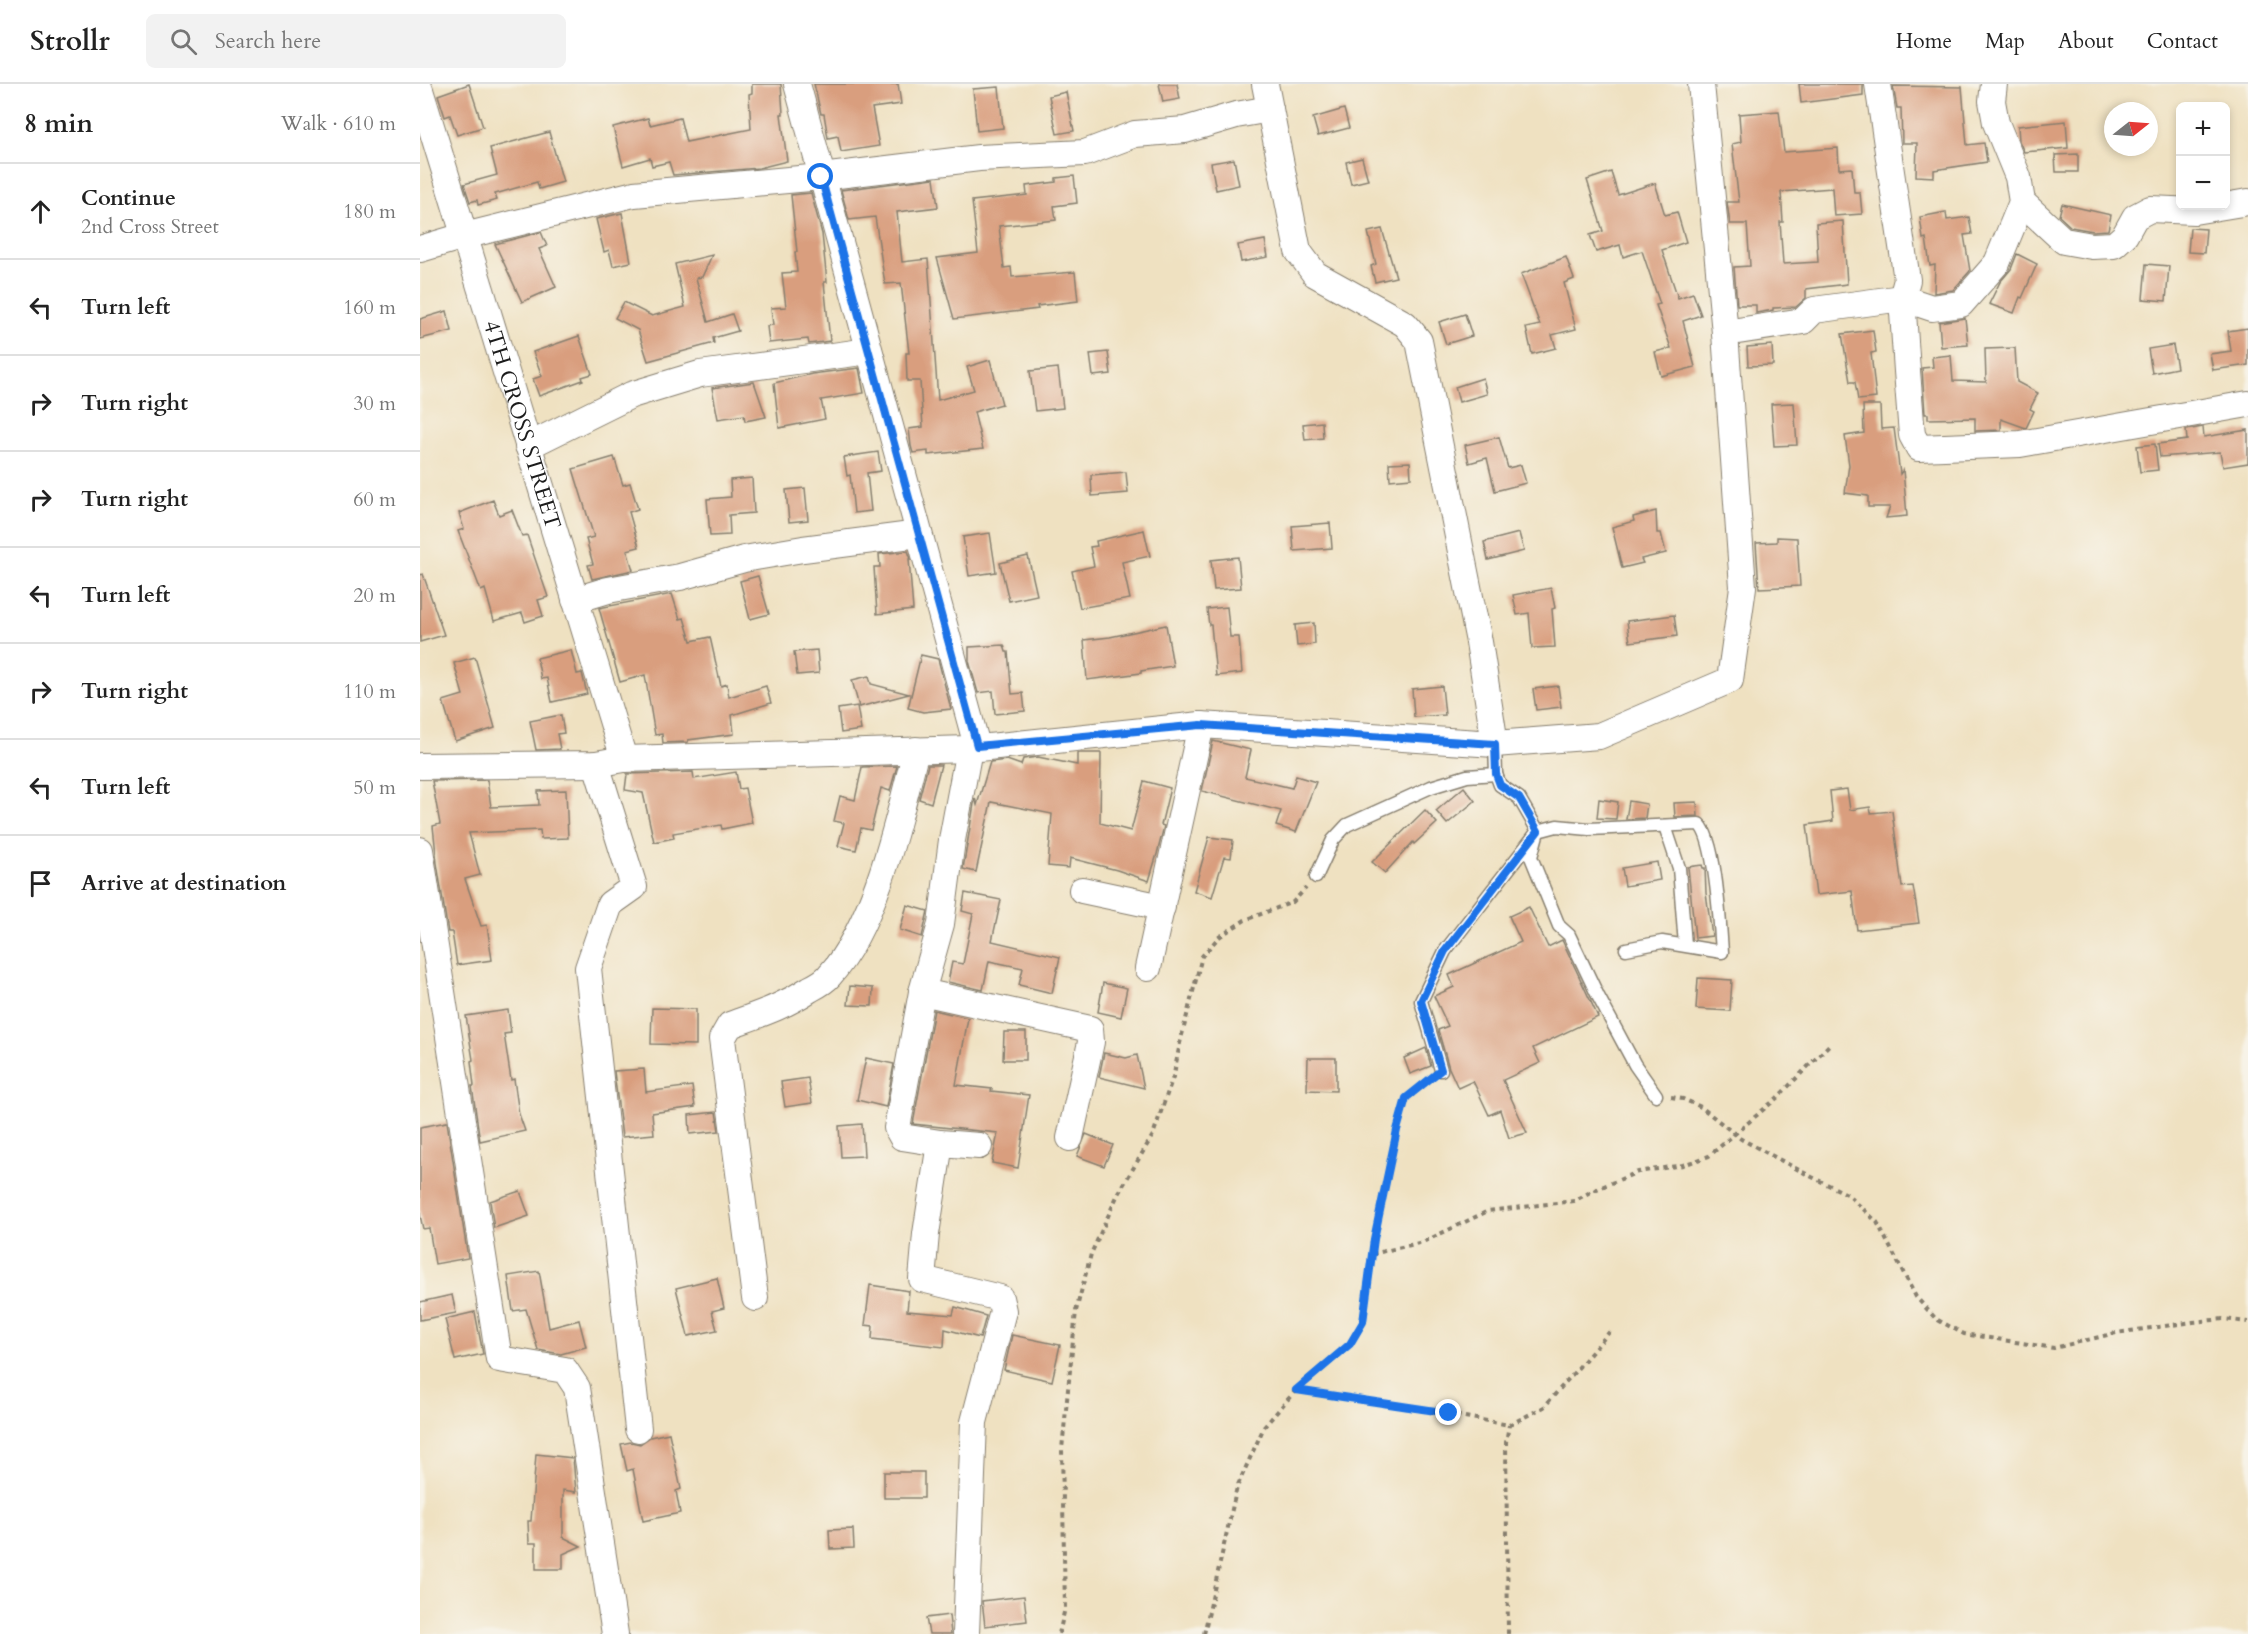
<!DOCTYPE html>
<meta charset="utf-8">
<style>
body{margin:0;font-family:Cardo,serif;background:#f2f2f2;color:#222}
.controls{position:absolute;right:18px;top:18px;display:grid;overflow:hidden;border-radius:9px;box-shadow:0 3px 9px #0003}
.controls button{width:54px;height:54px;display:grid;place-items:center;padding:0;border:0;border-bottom:2px solid #e0e0e0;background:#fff;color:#222;font:30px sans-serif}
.compass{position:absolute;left:1684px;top:18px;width:54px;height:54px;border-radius:50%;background:#fff;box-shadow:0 3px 9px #0003;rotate:73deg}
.stop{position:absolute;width:18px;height:18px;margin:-14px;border:4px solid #1a73e8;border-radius:50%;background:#fff}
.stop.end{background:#1a73e8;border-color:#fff;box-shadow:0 2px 6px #0008}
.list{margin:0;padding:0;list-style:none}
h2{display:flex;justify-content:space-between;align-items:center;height:78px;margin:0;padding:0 24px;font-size:26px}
h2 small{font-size:20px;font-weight:400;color:#767676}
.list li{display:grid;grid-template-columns:39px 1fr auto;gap:18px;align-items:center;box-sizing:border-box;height:96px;padding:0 24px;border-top:2px solid #e0e0e0}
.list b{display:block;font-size:22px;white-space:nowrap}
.list p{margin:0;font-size:20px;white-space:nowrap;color:#767676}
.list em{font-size:20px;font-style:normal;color:#767676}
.icon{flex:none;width:33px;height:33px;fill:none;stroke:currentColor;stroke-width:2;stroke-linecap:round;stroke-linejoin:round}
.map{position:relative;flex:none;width:1828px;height:1550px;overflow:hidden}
header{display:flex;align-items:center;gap:36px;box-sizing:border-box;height:84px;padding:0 30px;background:#fff;border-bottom:2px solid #e0e0e0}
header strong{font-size:28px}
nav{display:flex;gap:33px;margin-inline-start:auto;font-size:21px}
.search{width:420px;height:54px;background:#f2f2f2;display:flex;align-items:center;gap:15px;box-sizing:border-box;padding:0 21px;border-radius:9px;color:#767676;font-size:22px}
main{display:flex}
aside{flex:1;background:#fff}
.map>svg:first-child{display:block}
.building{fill:#d99e7e}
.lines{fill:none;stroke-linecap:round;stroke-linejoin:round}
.service-casing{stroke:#867e6e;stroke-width:15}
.minor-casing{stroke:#867e6e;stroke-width:28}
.path{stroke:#867e6e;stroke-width:4;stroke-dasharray:4.5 4.5;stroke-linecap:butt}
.service{stroke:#fff;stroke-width:12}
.minor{stroke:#fff;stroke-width:26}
.route{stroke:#1a73e8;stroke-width:8}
.labels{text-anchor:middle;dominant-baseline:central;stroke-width:6;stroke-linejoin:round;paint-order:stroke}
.street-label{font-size:22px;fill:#1c1c1c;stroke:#f7f3e8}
</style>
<header>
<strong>Strollr</strong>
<div class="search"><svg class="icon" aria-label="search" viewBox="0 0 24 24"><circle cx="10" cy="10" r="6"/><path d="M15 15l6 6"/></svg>Search here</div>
<nav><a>Home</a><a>Map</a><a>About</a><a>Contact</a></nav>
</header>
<main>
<aside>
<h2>8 min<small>Walk · 610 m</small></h2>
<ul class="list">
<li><svg class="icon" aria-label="ahead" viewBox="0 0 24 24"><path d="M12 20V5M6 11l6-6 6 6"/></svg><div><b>Continue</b><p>2nd Cross Street</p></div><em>180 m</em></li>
<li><svg class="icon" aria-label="left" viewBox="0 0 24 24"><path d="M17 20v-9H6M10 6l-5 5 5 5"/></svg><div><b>Turn left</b></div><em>160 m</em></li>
<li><svg class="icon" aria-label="right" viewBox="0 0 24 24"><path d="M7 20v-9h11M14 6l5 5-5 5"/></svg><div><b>Turn right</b></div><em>30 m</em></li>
<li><svg class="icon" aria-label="right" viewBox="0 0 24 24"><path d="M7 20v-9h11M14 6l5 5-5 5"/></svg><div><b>Turn right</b></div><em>60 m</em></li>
<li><svg class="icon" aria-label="left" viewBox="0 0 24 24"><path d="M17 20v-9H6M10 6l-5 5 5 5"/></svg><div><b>Turn left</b></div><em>20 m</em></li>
<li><svg class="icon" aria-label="right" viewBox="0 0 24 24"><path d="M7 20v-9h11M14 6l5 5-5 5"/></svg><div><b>Turn right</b></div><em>110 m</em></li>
<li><svg class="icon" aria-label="left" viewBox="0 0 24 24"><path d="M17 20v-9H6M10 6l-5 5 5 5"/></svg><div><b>Turn left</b></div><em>50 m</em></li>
<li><svg class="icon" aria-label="arrive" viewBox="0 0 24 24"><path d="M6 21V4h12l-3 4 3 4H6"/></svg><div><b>Arrive at destination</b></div></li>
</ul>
</aside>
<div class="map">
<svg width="1828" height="1550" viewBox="0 0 1828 1550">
<rect width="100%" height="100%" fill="#f7f3e8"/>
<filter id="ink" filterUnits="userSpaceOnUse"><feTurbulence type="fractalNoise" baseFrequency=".0167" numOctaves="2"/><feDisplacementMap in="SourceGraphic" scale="12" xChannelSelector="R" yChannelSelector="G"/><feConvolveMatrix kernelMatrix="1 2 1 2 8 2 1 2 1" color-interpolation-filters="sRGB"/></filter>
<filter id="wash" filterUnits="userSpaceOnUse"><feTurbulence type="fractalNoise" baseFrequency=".008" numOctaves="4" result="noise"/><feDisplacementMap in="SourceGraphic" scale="24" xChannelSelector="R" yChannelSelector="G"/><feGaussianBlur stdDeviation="1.35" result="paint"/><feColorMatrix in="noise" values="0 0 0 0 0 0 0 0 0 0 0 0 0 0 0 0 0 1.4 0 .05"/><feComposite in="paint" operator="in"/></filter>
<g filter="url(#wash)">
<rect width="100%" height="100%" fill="#efe1c1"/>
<g id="blocks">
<g class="building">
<path d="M49,0l14,43 -26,8 -7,-20 -5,2 -7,-22z"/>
<path d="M332,0h29l2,30h-2l6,47 -28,7 -86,7 -4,-13 -17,4 -2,-8 -27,8 -10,-39 35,-9 2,7 30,-7 6,24 65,-13 -2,-35 3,-1z"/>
<path d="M394,0h84l3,20 -29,4 7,38 -38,6 -3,-16 -10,2 -4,-24h-3z"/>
<path d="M739,0h18l3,15 -17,3z"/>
<path d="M1379,0h64v11l-62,8z"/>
<path d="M1473,2l69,1 5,58 17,-2 3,19 -53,8v7l-18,-1 1,-33h-15l-1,-35h-4z"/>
<path d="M579,3l4,41 -26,3 -4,-42z"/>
<path d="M646,8l8,39 -17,3 -8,-38z"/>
<path d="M924,25l5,19 -31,8 -5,-18z"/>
<path d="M1359,27l5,41 54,-4 1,21 13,-1 2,24h6l2,22 -28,2 -2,-28 -51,4 2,30h-3l3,42 35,-2 -2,-39 27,-2 4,63 -41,5v9l-10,9 -23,1v2l-17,3v-8h-19l-3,-38 16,-1 -3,-42h-17l-3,-22h12l-7,-58 9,-2 -2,-28z"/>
<path d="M1646,37l2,27 -44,4 -5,-11 -1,-15z"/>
<path d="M129,48l14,50 -24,7 -2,-7 -42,12 2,6 -19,5 -1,-5 -7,2 -6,-18 33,-9 -7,-27z"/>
<path d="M1658,70v18h-22l-1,-17z"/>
<path d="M942,74l6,22 -17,4 -5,-22z"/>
<path d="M814,75l5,26 -23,5 -5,-27z"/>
<path d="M1191,88l7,23 37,-12 10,32 12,-3 9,30 -24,8 16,48 15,-5 8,22 -18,6 12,46 -34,9 -6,-24 16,-4 -15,-43 4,-1 -18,-53 -19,6 -3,-12 -24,7 -6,-17 13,-4 -16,-51z"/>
<path d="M654,92l3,27 -23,3 2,14 -57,6 5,42 7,-1 1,10 63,-5 3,29 -41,5 1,3 -84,10 -17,-61 41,-5 -6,-52 55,-6 -1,-9 30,-4v-4z"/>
<path d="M514,94l4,29 -41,5 5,50 26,-3 10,141 36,-10 -7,-23 23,-7 12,44 -28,8 9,37 -55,6v-4l-15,2 -2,-7 -2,-17 14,-2 -3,-46h-13l-1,-28h3l-8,-70 -16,1 -10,-67 -26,3 -8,-30z"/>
<path d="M391,109l11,41 5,48h-3l6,59 -21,3 -1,-5 -39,4 -2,-17 6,-1 -2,-17 15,-1 -4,-34 15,-1 -2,-20h2l-6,-57z"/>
<path d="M1642,120l49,11 -3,15 -15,1 -22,-4 -12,-11z"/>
<path d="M1526,128l1,8 22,-3 3,17 -8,1 6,36 -17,19 -19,3 1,-28 -5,1 -4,-28 -3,1 -3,-22z"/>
<path d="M202,129l9,49 -18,4 -4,-16 -5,2 -8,-33z"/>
<path d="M1770,144l16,1 -2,24 -16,-1z"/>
<path d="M962,145l14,48 -21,5 -4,-16 5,-2 -8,-32z"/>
<path d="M121,148l6,14 -8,3 17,38 -34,15 -27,-58z"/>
<path d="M845,156l3,17 -27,5 -3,-17z"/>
<path d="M1597,170l20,10 -15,34 -2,-1 -6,16 -25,-9 11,-22 11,-13z"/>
<path d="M292,171l-10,22 -6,1 12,44 24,-8 6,17 -25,7 1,5 -66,18 -10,-31 -23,-12 9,-16 28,14 33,-9 -10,-43z"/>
<path d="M1146,173l8,22 -10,4 12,46 -24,6 4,13 -24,6 -6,-26 14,-3 -19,-51z"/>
<path d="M1726,180l23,2 -3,35 -23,-2z"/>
<path d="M27,227l5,20 -32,8v-20z"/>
<path d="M1045,230l7,22 -26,8 -7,-22z"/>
<path d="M1545,234l3,27 -27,2 -2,-25z"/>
<path d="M1828,244v37l-35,5 -3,-16 21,-3 -3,-20z"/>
<path d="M1453,246l3,22 -5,1 5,45 -18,2 -3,-18h-5l-8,-48z"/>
<path d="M159,252l13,38 -10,3 1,3 -44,16 -6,-17 9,-3 -9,-24z"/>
<path d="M1352,261l1,20 -25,1 -1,-19z"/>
<path d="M1753,261l4,23 -25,5 -4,-24z"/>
<path d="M1595,264l2,34 21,11 -8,16 4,2 -8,17 -25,-9v11l-26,1v-13l-47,1v-5h-3l-3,-46 11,-1 -1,-10 19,-2 2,26 33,1 -1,-33z"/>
<path d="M688,268l3,22 -18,2 -3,-22z"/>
<path d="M439,284l5,25 -43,7 4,19 -46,9 -5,-45 38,-9z"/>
<path d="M638,284l5,40 -28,3 -5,-40z"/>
<path d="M1063,294l4,16 -28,8 -4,-15z"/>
<path d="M334,298l12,35 -21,4 -1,-6 -26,4 -6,-31z"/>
<path d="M1374,319l3,42 -23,1 -3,-42z"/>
<path d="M1443,321h17l1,24 13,-1 6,46 3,-4 4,46 -21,2 4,-11h-22v-11l-23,-3 4,-28 -4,-29 19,-3z"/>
<path d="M902,338l1,16 -18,2 -2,-16z"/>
<path d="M1783,343l1,10 44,-7v33l-25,4 -3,-15 -60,5 -2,-13 29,-4 -1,-10z"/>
<path d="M1079,353l9,31 13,-3 5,18 -31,8 -8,-33 -18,5 -4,-18z"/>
<path d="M1735,360l3,26 -18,2 -3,-26z"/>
<path d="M458,368l3,19 -14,2 4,38 -17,2 -4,-38 -3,1 -3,-19z"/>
<path d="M194,373l9,28 7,-2 8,26 -9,3 10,35 -12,3 6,20 -41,9 -4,-14 5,-1 -7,-25 8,-2 -21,-68z"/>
<path d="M990,378l1,16 -21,2 -1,-17z"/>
<path d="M706,388l2,21 -36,3 -1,-21z"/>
<path d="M332,394l2,35 -25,2 1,20 -20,1 -3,-37 24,-2 -1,-17z"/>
<path d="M385,404l3,32 -19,2 -3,-32z"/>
<path d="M73,416l6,15 13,-5 10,26 5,-1 21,62 -10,3 5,16 -18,6 -3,-9 -28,8 -9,-32 -4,2 -23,-60 6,-2 -5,-16z"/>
<path d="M1236,427l1,22h4l5,20 -25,6 2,4 -21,5 -10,-41 22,-6 -1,-4z"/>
<path d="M910,439l2,25 -38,3 -2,-25z"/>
<path d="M724,446l6,26 -28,6 8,37 -50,9 -8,-37 22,-5 -4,-19 7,-1 -1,-5z"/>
<path d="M570,449l6,39 -27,4 -6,-39z"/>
<path d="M1099,449l5,18 -36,9 -4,-18z"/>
<path d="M1357,453l20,1 3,48 -41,2 -3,-45 21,-1z"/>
<path d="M488,467l3,8h-2l4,51 -36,4 -3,-47h6l-1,-13z"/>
<path d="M608,472l9,39 -28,6 -9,-38z"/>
<path d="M818,473l3,31 -27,2 -3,-30z"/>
<path d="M3,490l21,61 -24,7v-67z"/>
<path d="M338,492l11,38 -19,5 -10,-38z"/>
<path d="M1131,504l4,20 -3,1 3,38 -23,1 -3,-35 -12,2 -4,-20z"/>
<path d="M252,510l8,25 4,-1 7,23 19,-4 11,49 6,-2 2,13 37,-11 5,17 -39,12 2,19 -46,6v2l-25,1 -1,-9 -7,1 -10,-60 -25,7 -21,-74z"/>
<path d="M807,523l3,30h9l3,36 -26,3 -5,-51h-2l-2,-16z"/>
<path d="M1254,531l3,21 -47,6 -3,-21z"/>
<path d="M894,539l1,21 -18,2 -2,-21z"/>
<path d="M746,541l7,41 -32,5v2l-54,7 -3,-40 26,-3z"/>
<path d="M584,561l2,7h2l4,42 11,-1 2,18 -30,3 -2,-23 -15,2 -9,-32v-14z"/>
<path d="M151,566l6,24 5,-1 5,21 -35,8 -5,-24 -6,1 -4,-21z"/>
<path d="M397,566l2,23 -22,2 -3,-23z"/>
<path d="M501,571l17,4 13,50 -28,3 -15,-4z"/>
<path d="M55,573l20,71 -40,13 -12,-40 20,-6 -9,-32z"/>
<path d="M449,592l2,8 38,10 -50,13 -7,-27z"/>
<path d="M1022,602l3,29 -31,2 -2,-28z"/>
<path d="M1138,602l3,21 -25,3 -3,-21z"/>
<path d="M437,622l4,24 -20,3 -3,-24z"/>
<path d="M141,631l3,18 -7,1 3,15 -24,1 -6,-29z"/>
<path d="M793,657l38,9 -6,27 47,11 4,-12 20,6 -20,50 -20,-6 5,-15 -79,-20z"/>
<path d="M657,669h24l-1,70 31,8 13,-50 26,7 -9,37 3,1 -7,28 -8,27 -32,-11 -47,-12 -1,10 -21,-2 4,-52 -61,-12 -15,70 -13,-3 12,-71 2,7 13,-43 17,-2 14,5 2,-6 15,-2 39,8z"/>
<path d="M508,681h13l-10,38 -12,-4z"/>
<path d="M477,682l-7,25 -9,-3 -10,42 -10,-2 -5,22 -18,-4 6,-23 -10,-2 6,-25 15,4 7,-33z"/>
<path d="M273,688l1,7 42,-7 3,17 6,-1 7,35 -30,6 -1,-4 -48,8 1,5 -20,4 -11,-49 -18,-3 2,-16z"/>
<path d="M67,696l4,27 48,-2 -1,-14 28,-1 2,48 -27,1 -1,-9 -71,3 11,42 -15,4 16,47 6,-1 5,35 -35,5 -5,-33h-4l-11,-69 -4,-37 7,-2 -8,-43z"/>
<path d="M1044,703l11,14 -28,23 -11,-13z"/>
<path d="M1427,705l3,21 20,-3 1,6 21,-2 10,76 11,-1 6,37 -62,7 -5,-39 -36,4 -9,-70 26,-4 -3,-30z"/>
<path d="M1179,715l19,3 -2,17 -19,-1z"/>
<path d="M1209,717l18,3 -2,14 -19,1z"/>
<path d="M1277,718l1,14 -23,1 -1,-14z"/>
<path d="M1005,726l12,13 -23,21 -1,-2 -28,31 -13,-11z"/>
<path d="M789,753l24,3 -2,18 -7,-1 -12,40 -18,-6z"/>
<path d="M1237,778l3,18 -35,6 -3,-18z"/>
<path d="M1282,781l1,3h2l1,25 6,43 -17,2 -7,-71z"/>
<path d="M545,809l36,7 -9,41 68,16 -8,36 -33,-8 4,-17 -34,-7 -6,29 -35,-8 4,-20 11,2 10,-50 -11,-3z"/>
<path d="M487,821l21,6 -6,26 -22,-7z"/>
<path d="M1109,823l19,40 14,-7 36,77 -65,31 7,15 -37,17 24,53 -18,5 -9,-28 -11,5 -16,-34 -15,7 -9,-20 -11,-38 10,-4 -14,-30 20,-9 -5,-12 72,-33 -12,-26z"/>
<path d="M1278,894l34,2 -2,31 -34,-2z"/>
<path d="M683,899l24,5 -6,29 -23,-5z"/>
<path d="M430,902l23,2 -1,18 -24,-1z"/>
<path d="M232,924l44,1v36l-45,-1z"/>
<path d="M88,926l3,23 -7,1 7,46 3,-1 5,35 6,17 -45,10 -8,-55h2l-3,-25 2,-1 -7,-44z"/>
<path d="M514,926l34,8 -12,67 36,4 -1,2 38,4 -11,73 -26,-5 6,-30 -85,-9z"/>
<path d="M584,948h22v28h-23z"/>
<path d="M1006,964l5,18 -21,8 -6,-16z"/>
<path d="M684,969l22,5 11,-3 7,33 -45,-11z"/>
<path d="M446,974l28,6 -8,43 -29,-7z"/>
<path d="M888,974h28v33l-29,-1z"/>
<path d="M224,985l2,23 46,-6 3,21 -43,6 2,21 -32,3 -8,-66z"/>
<path d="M388,994l4,25 -27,4 -4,-25z"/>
<path d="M296,1028l3,19 -29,3 -1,-19z"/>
<path d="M27,1038l21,136 -33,6 -6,-36 -6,1 -3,-14v-88z"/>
<path d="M442,1040l2,32 -23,1 -2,-31z"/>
<path d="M666,1050l27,11 -9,21 -27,-10z"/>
<path d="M100,1107l9,25 -35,12 -4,-27z"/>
<path d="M119,1187l10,57 30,-8 7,27 -25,7 -23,-4 -12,-41 -13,2 -5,-35z"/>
<path d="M297,1194l7,30 -12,3 5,19 -29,6 -12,-48z"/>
<path d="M450,1201l39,6 -2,20 46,4 2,-8 31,9 -6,22 -35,-9 -1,18 -72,-8 1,-13 -8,-1z"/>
<path d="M32,1211l4,18 -36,7v-18z"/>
<path d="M55,1228l8,42 -28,6 -10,-41z"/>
<path d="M592,1251l48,10 -8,36 -48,-11z"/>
<path d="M249,1349l12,56 -5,2 4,22 -37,8 -10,-52 -6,2 -6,-27 10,-2 9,2 10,-7z"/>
<path d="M116,1370l37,4 3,34 -13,-2v47l18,9 -18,8v15h-27v-26h-7l-1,-22h3z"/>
<rect x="464" y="1388" width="40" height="26"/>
<path d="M433,1445l1,19 -24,1 -1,-19z"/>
<path d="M604,1512l3,25 -42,5 -3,-25z"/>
<path d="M529,1531l2,19h-22l-3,-16z"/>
</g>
</g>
</g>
<g filter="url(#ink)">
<use href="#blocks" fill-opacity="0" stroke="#867e6e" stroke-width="1.5"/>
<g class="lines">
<defs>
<g id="service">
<path d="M1075,660l1,30 4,11 19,13 19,33 -7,26 28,69 10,9 29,61 37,69 21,30"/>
<path d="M1245,742l14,42 6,77"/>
<path d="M896,793l17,-37 14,-15 84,-38 36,-11 29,-2"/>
<path d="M1021,986l-20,-69 24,-50 93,-120 19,-5 32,3 110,-5c17,15 21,102 23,128l-60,-10 -36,7"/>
</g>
<g id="minor">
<path d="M377,0l180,662"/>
<path d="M1458,0l29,196 -5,18 5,73 5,64 7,13 101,-4 228,-40"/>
<path id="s1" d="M0,6l204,669"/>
<path d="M1602,118l42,39 28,5 22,-1 11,-10 10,-18 15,-8 44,2 54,-9"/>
<path d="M0,165l44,-13 170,-42 187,-17 158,-19 106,-5 50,-19 50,-4 51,-15 34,-6"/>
<path d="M1305,249l78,-12 11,-11 88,-12 30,10 29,-4 36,-41 25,-61 -4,-25 -22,-54 -4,-22 2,-17"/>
<path d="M108,362l103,-51 69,-21 169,-23"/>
<path d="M155,516l33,-10 72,-13 64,-18 59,-10 116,-15"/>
<path d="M1075,660l104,-8 131,-56 13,-93 -18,-254 -24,-249"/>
<path d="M549,665l-17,91 -11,84 -19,68 -25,136 5,9 38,6 39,3"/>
<path d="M176,680l38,123 -24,17 -22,64 50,461"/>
<path d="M0,682l176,-2 28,-5 345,-10 232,-24 294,19 -16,-102 -60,-301 -14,-17 -90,-50 -17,-23 -33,-167"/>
<path d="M0,766l79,509 66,11 12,18 38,246"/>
<path d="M662,806l80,17"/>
<path d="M728,884l53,-243"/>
<path d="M502,908l168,37 1,13 -21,96"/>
<path d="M520,1059l-14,91 -4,45 78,19 3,13 -29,111 -8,212"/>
<path d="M335,1214l-33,-259 8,-14c30,-11 53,-18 80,-36 6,-3 14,-7 19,-13 47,-52 70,-158 87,-226"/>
</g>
</defs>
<use href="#service" class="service-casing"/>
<use href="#minor" class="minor-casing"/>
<g class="path">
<path d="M1251,1013l12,2 18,8 40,32 71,38 35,17 30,28 39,75 20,22 28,15 90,14 62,-15 77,-11 30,-3 25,3"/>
<path d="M952,1170l51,-12 65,-31 86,-10 18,-10 46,-19 45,-7 26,-9 68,-58 52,-53"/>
<path d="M876,1306l153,24 60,11 35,-18 68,-78"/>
<path d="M639,1550l6,-26 -3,-159 14,-138 15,-57 27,-60 35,-59 21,-61 6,-31 22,-87 17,-19 26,-17 48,-18 13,-14"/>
<path d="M784,1550l33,-147 27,-60 32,-37 54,-46 13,-22 11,-83 23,-109 9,-31 24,-20"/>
<path d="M1088,1550l-2,-192 3,-17"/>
</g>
<use href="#service" class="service"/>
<use href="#minor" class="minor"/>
</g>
</g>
<g class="lines" filter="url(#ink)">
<path class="route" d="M401,93l156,569 224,-21 294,19 1,30 4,11 19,13 19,33 -93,120 -24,50 20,69 -35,28 -9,32 -23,109 -11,83 -13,22 -54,46 153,23"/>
</g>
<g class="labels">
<g class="street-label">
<text stroke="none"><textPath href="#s1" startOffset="350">4TH CROSS STREET</textPath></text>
</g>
</g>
</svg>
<div class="controls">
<button>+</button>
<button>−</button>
</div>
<svg class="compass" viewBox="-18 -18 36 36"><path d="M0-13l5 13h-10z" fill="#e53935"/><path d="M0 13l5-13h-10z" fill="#767676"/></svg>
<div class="stop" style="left:401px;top:93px"></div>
<div class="stop end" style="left:1029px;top:1329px"></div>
</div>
</main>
